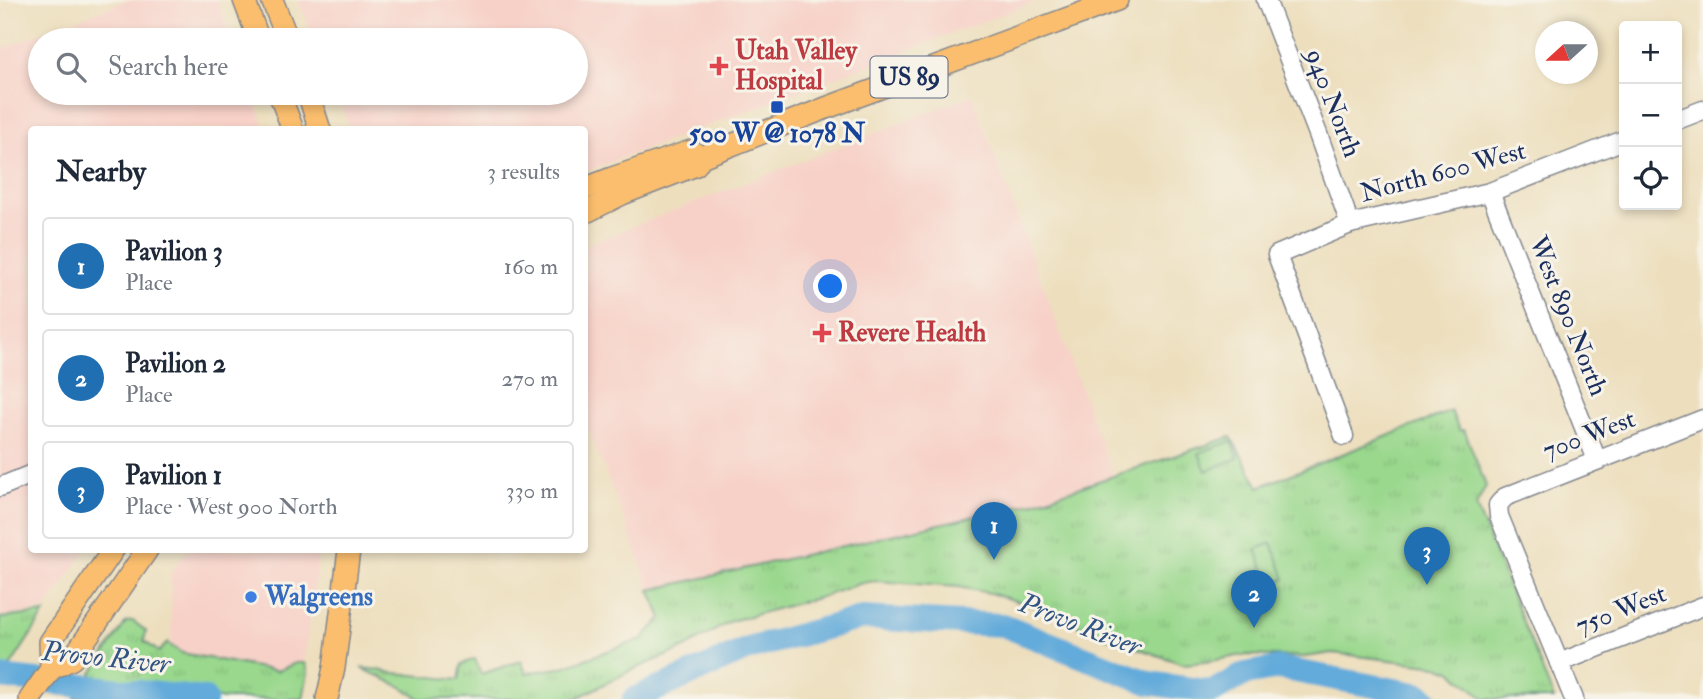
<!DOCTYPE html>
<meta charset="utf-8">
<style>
body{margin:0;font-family:"IM FELL Double Pica",serif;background:#f2f2f3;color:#1f2937}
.controls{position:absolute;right:21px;top:21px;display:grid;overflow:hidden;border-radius:7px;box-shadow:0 4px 10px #0003}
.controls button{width:63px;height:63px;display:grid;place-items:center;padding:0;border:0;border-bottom:2px solid #e0e1e3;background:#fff;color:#1f2937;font:35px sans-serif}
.compass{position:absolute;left:1535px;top:21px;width:63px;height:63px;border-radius:50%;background:#fff;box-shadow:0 4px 10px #0003;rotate:249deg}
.you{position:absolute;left:831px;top:287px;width:24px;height:24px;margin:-18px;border:5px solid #fff;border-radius:50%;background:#1a73e8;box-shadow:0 0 0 10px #1a73e833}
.badge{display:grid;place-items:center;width:46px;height:46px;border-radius:50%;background:#1f6fb2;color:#fff;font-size:23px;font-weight:700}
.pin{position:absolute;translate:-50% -58px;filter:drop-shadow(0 2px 4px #0008)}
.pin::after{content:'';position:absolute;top:37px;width:24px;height:21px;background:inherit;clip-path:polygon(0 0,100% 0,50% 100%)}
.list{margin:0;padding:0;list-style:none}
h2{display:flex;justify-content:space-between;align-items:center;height:91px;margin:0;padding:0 28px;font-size:30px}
h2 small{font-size:23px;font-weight:400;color:#747a83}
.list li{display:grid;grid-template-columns:46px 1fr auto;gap:21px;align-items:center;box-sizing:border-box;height:98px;margin:0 14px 14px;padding:0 14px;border:2px solid #e0e1e3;border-radius:7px}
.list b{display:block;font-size:26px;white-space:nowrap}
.list p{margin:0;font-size:23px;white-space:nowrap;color:#747a83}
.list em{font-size:23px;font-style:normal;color:#747a83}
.icon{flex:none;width:38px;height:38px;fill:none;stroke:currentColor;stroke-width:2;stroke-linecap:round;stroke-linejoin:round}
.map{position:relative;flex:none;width:1703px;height:699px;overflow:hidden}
.search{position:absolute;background:#fff;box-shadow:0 4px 10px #0003;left:28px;top:28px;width:560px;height:77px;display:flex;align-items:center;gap:18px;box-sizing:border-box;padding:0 24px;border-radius:38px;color:#747a83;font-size:26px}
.panel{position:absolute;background:#fff;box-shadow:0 4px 10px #0003;left:28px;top:126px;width:560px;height:427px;border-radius:7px}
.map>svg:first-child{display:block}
.built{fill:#f7d1c8}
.grass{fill:url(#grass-tufts);stroke:#5a8476;stroke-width:2}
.pitch{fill:#9ad88d;stroke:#5a8476;stroke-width:2}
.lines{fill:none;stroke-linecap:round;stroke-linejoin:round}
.river{stroke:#63abda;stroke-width:24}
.minor-casing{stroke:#84878e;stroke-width:21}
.major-casing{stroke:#84878e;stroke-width:24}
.minor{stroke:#fff;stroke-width:18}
.major{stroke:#fbbe6e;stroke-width:21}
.health-dot{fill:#e0444e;stroke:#f7f3e8;stroke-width:2.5}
.transit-dot{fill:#1a4fb4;stroke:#f7f3e8;stroke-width:2.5}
.shop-dot{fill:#3f7fe0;stroke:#f7f3e8;stroke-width:2.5}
.labels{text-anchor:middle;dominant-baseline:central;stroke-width:6;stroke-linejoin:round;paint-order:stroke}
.shield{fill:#f7f3e8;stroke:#5d6a87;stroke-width:2}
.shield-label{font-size:24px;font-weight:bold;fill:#1b2f5e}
.health-label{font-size:26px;font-weight:bold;fill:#be3a42;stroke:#f7f3e8;text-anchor:start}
.street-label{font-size:26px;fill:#1b2f5e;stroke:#f7f3e8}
.transit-label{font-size:26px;font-weight:bold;fill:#164399;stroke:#f7f3e8}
.shop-label{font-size:26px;font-weight:bold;fill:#366cbe;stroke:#f7f3e8;text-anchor:start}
.water-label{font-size:28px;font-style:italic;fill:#315483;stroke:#f7f3e8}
</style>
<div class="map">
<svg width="1703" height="699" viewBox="0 0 1703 699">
<defs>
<pattern id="grass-tufts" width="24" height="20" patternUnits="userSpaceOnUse" patternTransform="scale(1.75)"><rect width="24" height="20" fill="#9ad88d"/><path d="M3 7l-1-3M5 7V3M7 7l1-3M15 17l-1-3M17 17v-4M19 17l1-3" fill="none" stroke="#84ba7c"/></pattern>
</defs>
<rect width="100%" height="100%" fill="#f7f3e8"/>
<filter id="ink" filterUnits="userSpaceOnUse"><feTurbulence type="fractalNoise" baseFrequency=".0143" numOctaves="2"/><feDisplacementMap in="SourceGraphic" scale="14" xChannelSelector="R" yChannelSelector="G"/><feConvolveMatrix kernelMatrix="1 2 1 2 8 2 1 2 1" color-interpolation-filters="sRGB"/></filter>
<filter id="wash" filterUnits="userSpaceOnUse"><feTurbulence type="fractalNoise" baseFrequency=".00686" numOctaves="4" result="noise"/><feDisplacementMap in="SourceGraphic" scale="28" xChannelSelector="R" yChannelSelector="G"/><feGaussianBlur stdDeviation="1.57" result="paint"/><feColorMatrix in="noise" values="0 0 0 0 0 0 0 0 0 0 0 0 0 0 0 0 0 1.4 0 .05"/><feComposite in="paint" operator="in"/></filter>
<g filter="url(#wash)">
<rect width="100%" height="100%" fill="#eddfbe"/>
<g class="built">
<path d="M128,0h89l15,40h-192v53h212l14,36 -234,1v420h54l-41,60 -45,6v-567z"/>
<path d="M298,0h742l-455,172 -1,-42 -234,-1 -14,-36h240v-53h-261z"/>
<path d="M972,95l141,381 -81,27 -382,87 -28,-77 -37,-92v-176z"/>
<path d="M188,550h131l-15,112 -8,1 -19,7 -95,-18 -11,-7v-73z"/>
</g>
<g class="grass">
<path d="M1451,411l8,19h4l2,2 21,54 -10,20 78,193h-69l-34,-28 -13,-5 -105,-13 -29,4 -61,-2 -38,7 -22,2 -95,-33 -36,-19 -62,-19 -32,-6 -83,-6 -13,2 -41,14 -90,24 -46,27 -55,23 -55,28h-155l-18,-12 -41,-19 19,2 6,2 73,8 3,-16 13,-5 6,15 40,-13 5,12 34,-5 82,-29 20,-21 -12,-28 382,-87 199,-66 28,50z"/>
<path d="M45,613l-45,69v-64z"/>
<path d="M133,621l13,10 -2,10 15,11 8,-9 15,10 95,18 19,-8h9l3,9 -5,27h-228l51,-77z"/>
</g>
<g class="pitch">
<path d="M1232,441l6,17 -32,13 -7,-18z"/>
<path d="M1272,543l13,36 -15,6 -14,-36z"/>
</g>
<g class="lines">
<g class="river">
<path d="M0,677l205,22"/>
<path d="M634,699l114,-50 114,-31 141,7 146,58 63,9 33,-18 34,-6 142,27 5,4"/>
</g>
</g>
</g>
<g filter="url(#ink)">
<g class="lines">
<defs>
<g id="minor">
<path d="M1266,0l52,134 32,90"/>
<path d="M1677,120l26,-10"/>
<path d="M1490,192l107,268"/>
<path d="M1344,436l-67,-181 73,-31 140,-32 134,-52"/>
<path d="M0,487l32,-13"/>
<path d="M1559,663l144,-57"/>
<path d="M1574,699l-75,-183 -1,-11 7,-8 198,-78"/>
</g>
<g id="major">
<path d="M244,0l15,40"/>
<path d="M272,0l16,40"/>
<path d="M279,93l14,37"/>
<path d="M308,93l12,37"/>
<path d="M584,189l28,-11 79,-27 10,6"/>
<path d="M584,213l38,-19 74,-29 5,-8 125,-49 291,-108"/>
<path d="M51,669l-1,-27 63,-92"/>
<path d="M30,699l21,-30 21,-10 75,-109"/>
<path d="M327,699l7,-31 15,-118"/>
</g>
</defs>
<use href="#minor" class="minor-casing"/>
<use href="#major" class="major-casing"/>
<use href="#minor" class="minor"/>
<use href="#major" class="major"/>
</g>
</g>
<g class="health-dot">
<path d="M715.5 55.5h7v7h7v7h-7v7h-7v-7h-7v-7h7z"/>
<path d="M818.5 322.5h7v7h7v7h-7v7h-7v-7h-7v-7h7z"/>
</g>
<rect class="transit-dot" x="770" y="100" width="14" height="14" rx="3.5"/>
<circle class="shop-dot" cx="251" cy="597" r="7"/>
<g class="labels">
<rect class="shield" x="870.5" y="56.5" width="77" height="41" rx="5"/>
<g class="shield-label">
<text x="909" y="77">US 89</text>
</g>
<g class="health-label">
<text x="735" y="51">Utah Valley<tspan x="735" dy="30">Hospital</tspan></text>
<text x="838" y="333">Revere Health</text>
</g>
<g class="street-label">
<text transform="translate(1333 103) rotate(69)">940 North</text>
<text transform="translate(1443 172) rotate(-15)">North 600 West</text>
<text transform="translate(1568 316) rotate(68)">West 890 North</text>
<text transform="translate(1589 435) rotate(-21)">700 West</text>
<text transform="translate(1621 610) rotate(-22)">750 West</text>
</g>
<g class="transit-label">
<text x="777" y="134">500 W @ 1078 N</text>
</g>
<g class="shop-label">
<text x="265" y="597">Walgreens</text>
</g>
<g class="water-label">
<text transform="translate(1080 625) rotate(21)">Provo River</text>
<text transform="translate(106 658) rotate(6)">Provo River</text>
</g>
</g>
</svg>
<div class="controls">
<button>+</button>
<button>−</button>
<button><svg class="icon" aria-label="locate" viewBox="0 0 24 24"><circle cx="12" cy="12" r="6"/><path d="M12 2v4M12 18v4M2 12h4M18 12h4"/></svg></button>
</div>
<svg class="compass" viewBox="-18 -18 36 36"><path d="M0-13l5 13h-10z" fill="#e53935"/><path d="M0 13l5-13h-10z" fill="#747a83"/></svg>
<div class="you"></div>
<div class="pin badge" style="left:994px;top:560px">1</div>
<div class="pin badge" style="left:1254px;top:628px">2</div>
<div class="pin badge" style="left:1427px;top:585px">3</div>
<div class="search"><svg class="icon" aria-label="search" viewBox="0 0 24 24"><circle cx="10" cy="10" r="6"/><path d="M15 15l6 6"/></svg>Search here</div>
<section class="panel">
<h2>Nearby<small>3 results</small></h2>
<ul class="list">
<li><span class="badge">1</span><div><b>Pavilion 3</b><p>Place</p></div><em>160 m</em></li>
<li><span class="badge">2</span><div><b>Pavilion 2</b><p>Place</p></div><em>270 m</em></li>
<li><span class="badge">3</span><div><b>Pavilion 1</b><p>Place · West 900 North</p></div><em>330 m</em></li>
</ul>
</section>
</div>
